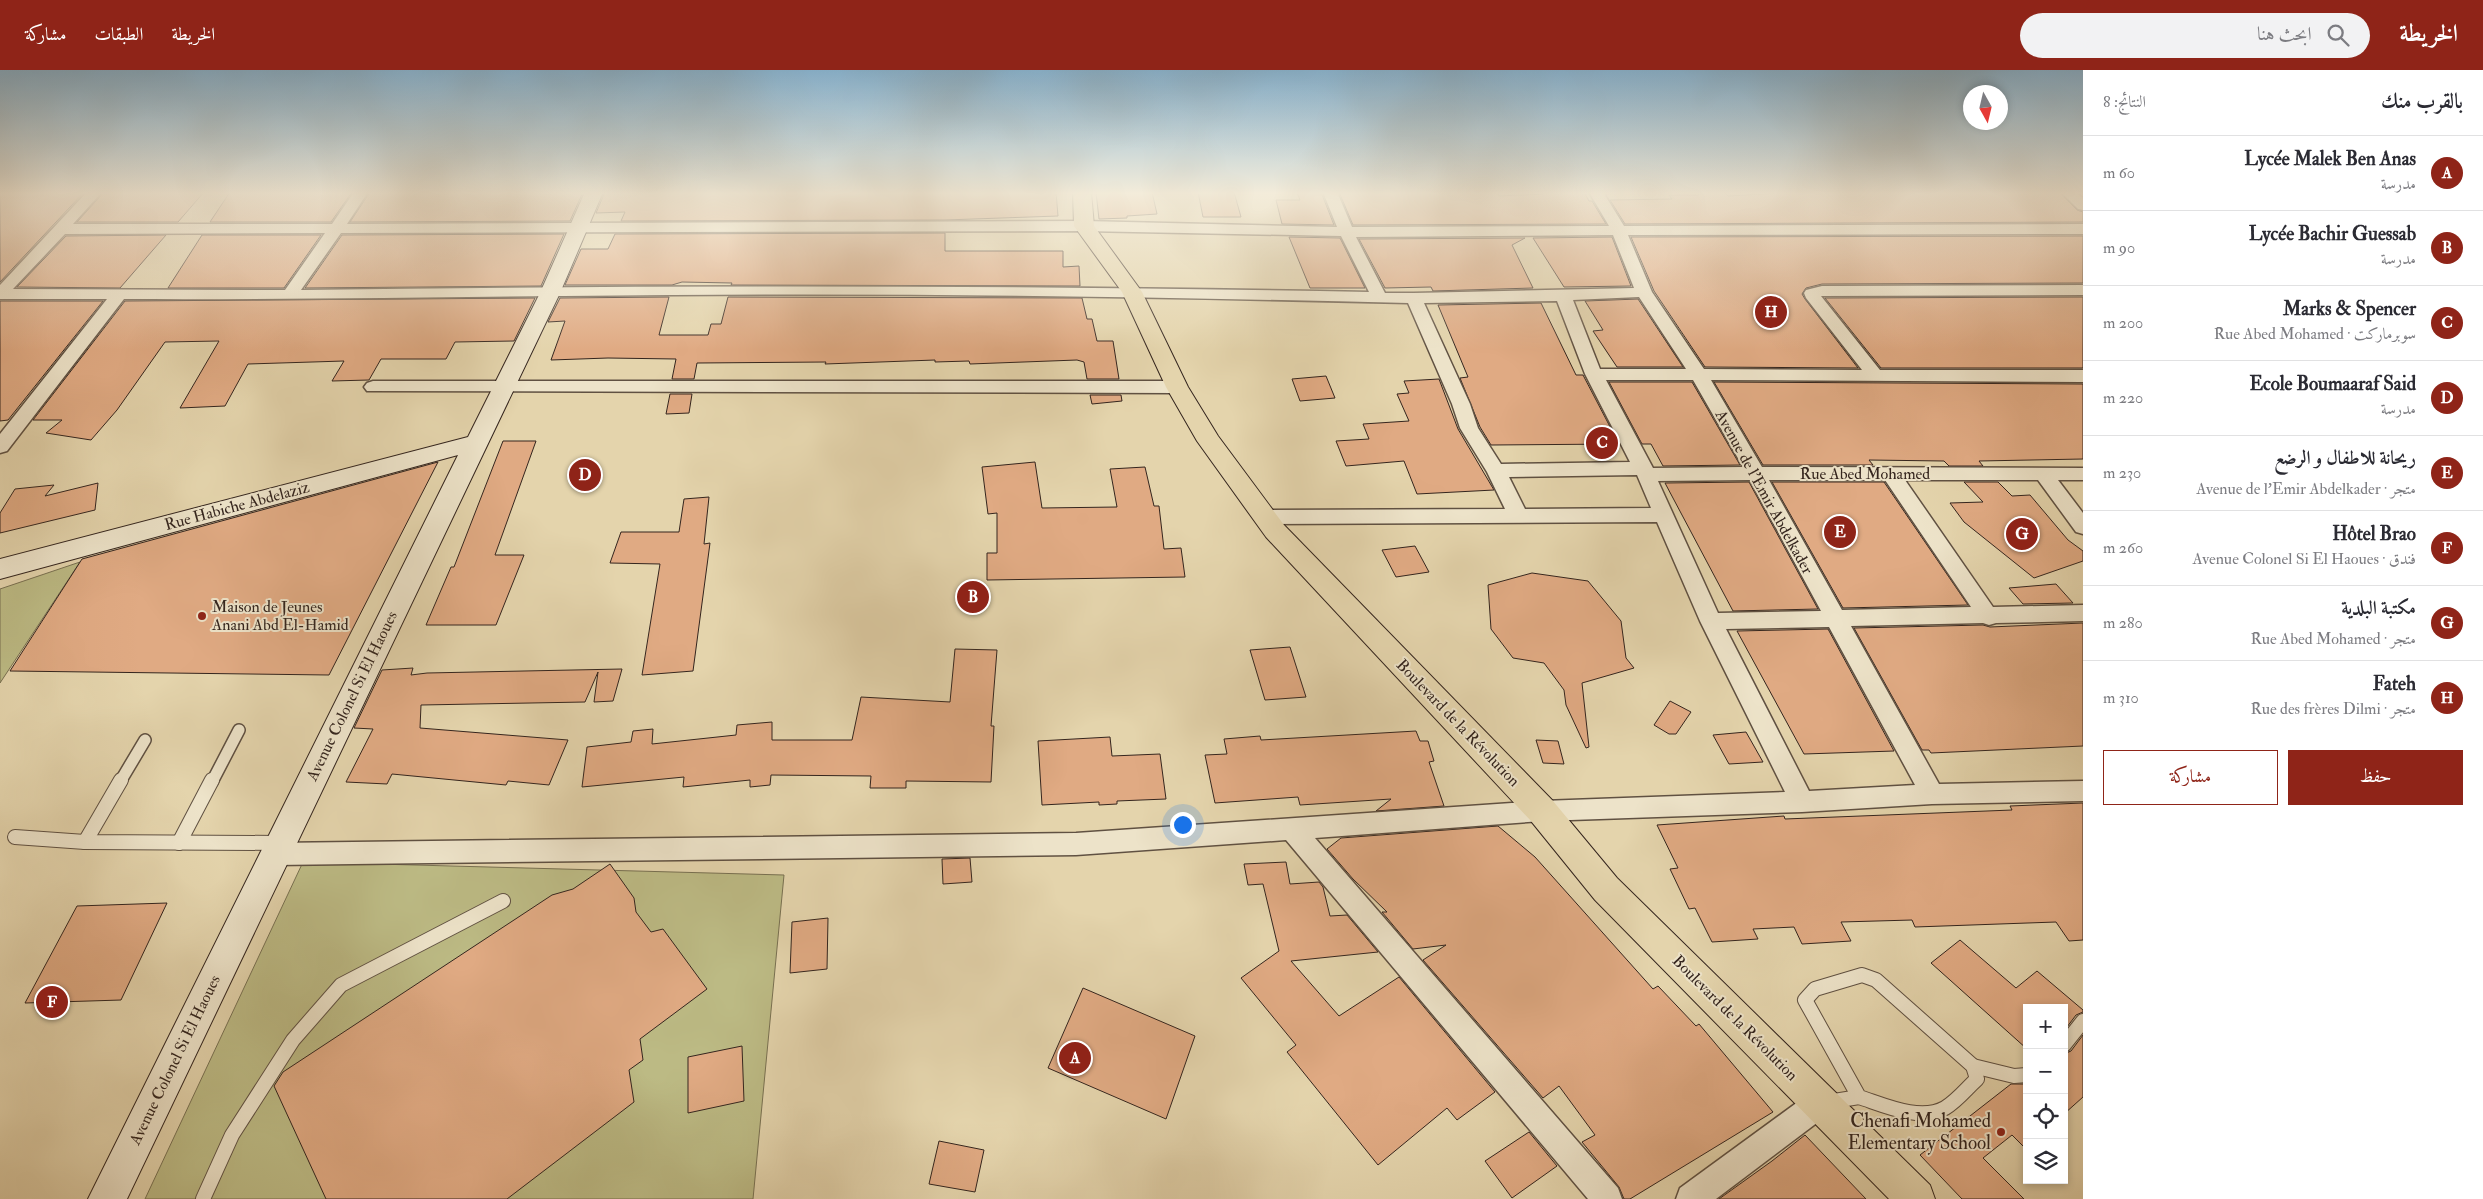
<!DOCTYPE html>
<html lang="ar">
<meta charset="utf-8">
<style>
body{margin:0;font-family:"IM FELL Double Pica",Amiri,serif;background:#f2f2f3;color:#2b2b33;direction:rtl}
.controls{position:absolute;right:15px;bottom:15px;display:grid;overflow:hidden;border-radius:0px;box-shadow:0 2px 8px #0003}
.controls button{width:45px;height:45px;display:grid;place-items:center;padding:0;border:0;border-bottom:1px solid #e1e1e2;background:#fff;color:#2b2b33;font:25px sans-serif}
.compass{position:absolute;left:1963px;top:15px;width:45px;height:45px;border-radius:50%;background:#fff;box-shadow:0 2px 8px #0003;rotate:172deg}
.you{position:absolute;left:1182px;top:754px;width:18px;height:18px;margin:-12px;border:4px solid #fff;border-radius:50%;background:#1a73e8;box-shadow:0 0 0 8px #1a73e833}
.badge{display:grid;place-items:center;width:32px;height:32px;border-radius:50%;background:#8f2418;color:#fff;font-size:16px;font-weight:700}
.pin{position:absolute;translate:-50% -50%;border:2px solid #fff;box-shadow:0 1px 5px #0006}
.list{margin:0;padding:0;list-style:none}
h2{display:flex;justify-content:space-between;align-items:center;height:65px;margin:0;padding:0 20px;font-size:21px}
h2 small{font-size:16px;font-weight:400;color:#7c7c81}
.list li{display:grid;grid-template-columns:32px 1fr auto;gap:15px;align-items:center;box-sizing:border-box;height:75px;padding:0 20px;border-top:1px solid #e1e1e2}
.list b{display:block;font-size:19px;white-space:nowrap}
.list p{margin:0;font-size:16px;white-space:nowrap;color:#7c7c81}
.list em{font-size:16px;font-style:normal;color:#7c7c81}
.actions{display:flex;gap:10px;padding:15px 20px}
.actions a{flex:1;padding:11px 0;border:1px solid #8f2418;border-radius:0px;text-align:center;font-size:18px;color:#8f2418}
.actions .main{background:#8f2418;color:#fff}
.icon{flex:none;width:28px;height:28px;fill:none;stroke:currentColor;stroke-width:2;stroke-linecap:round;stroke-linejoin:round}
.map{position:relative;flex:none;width:2083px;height:1129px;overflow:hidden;direction:ltr}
header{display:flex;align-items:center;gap:30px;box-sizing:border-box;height:70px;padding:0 25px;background:#8f2418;color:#fff}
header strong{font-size:24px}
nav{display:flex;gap:28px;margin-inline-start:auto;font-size:18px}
.search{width:350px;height:45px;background:#f2f2f3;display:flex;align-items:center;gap:12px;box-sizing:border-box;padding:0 18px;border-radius:28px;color:#7c7c81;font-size:19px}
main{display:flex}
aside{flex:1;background:#fff}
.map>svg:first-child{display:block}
.green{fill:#bcba84;stroke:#787051}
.building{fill:#e0aa83;stroke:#34251e}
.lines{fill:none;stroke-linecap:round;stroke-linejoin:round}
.lane-far1-casing{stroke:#605142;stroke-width:14}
.lane-casing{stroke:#605142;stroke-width:16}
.street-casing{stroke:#605142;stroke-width:3}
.secondary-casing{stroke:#34251e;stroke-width:2}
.primary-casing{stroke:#34251e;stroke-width:2}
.lane-far1{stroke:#ede3c9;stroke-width:11}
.lane{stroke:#ede3c9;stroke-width:14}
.street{fill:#ede3c9;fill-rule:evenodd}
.secondary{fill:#ede3c9;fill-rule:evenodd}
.primary{fill:#e4d4ac;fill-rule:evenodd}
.poi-dot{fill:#8f2418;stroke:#ede3c9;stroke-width:2}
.labels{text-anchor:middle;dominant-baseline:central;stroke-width:4;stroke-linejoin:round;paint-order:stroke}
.street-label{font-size:16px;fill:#34251e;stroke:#ede3c9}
.poi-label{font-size:16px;fill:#34251e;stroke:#ede3c9;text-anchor:start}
.near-poi-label{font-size:19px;fill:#34251e;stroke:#ede3c9;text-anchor:end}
</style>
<header>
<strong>الخريطة</strong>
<div class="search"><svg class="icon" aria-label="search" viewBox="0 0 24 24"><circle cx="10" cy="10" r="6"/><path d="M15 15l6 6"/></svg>ابحث هنا</div>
<nav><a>الخريطة</a><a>الطبقات</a><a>مشاركة</a></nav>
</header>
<main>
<aside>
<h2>بالقرب منك<small>النتائج: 8</small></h2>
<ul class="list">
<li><span class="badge">A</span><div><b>Lycée Malek Ben Anas</b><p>مدرسة</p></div><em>60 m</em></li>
<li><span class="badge">B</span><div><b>Lycée Bachir Guessab</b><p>مدرسة</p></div><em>90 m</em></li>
<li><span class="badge">C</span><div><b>Marks &amp; Spencer</b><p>سوبرماركت · Rue Abed Mohamed</p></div><em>200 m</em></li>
<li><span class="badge">D</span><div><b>Ecole Boumaaraf Said</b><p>مدرسة</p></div><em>220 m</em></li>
<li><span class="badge">E</span><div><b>ريحانة للاطفال و الرضع</b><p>متجر · Avenue de l'Emir Abdelkader</p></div><em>230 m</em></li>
<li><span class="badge">F</span><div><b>Hôtel Brao</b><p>فندق · Avenue Colonel Si El Haoues</p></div><em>260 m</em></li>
<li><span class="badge">G</span><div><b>مكتبة البلدية</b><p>متجر · Rue Abed Mohamed</p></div><em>280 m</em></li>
<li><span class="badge">H</span><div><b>Fateh</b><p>متجر · Rue des frères Dilmi</p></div><em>310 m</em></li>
</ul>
<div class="actions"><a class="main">حفظ</a><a>مشاركة</a></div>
</aside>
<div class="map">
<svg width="2083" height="1129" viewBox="0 0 2083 1129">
<rect width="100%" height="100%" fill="#e4d4ac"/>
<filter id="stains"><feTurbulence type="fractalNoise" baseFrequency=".004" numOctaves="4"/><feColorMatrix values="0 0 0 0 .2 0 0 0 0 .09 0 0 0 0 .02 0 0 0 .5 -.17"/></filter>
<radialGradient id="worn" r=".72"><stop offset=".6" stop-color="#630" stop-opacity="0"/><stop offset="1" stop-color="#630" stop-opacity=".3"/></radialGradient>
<g class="green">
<path d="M80,492l-80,121v-94z"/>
<path d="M303,792l481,13 -31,324h-608z"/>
</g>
<g class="building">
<path d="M0,122h84l-84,90z"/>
<path d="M104,122h100l-26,30h-101z"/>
<path d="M230,122h122l-21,30h-121z"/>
<path d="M370,122h213l-13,29 -220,1z"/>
<path d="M605,122h451l2,24 -113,4 -324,1 4,-9 -29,1z"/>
<path d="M1096,122h56l5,22 -30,2v2l-28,1z"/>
<path d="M1198,122h36l7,25h-38z"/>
<path d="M1297,122h24l13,33 -52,-1 -6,-24h24z"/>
<path d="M1339,122h158l2,4 44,-2 -1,-2h42l5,9h3l14,23 -253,1z"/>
<path d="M1697,122h27l4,4 72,-4h259l18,18 6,2v10l-458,2 -15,-24 62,-1 -3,-4h30z"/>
<path d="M945,163v18h118v16l16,-1 1,20 -349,-1 1,-2 -50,-1 -10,3h-107l16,-36h27l7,-15z"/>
<path d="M564,164l-23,52 -236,2 37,-53z"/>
<path d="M166,165l-46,53 -103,-1 49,-51z"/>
<path d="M202,165h119l-37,53h-116z"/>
<path d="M2083,166v47l-261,1 -16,4 -4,6 3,5 53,69 -153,-1 -51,-76 -23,-54z"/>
<path d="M1289,167l51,1 25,50h-55z"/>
<path d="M1612,167l19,49 -67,1 -31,-49z"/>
<path d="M1525,168l-13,7 21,43 -100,3 -2,-4 -46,1 -26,-49z"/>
<path d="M669,227l-10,38h49l3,-11h10l7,-27 354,1 5,21h5l5,22h16l6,38h-32l-3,-17 -7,-2 -107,4 -1,-3 -34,1v-2l-110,4 1,-2 -129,1 -3,16h-22l4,-20 -68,-1 -57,2 14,-39 -17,1 12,-24z"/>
<path d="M2083,227v71h-202l-56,-70z"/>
<path d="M535,228l-21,43 -59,1 -9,17h-65l-12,21 -37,1 12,-20 -96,3 -23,42 -45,2 39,-67 -54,1 -48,68 -26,30 -45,-7 16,-13h-29l92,-119z"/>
<path d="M1638,229l45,68h-66l-24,-36 10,-1 -18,-29z"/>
<path d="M0,231h103l-95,119 -8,1z"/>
<path d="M1541,233l35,72h7l36,69 -128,1 -11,-18 -20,-49 8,-1 -30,-72z"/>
<path d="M1326,306l9,22 -35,3 -8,-22z"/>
<path d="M1439,309l19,50 36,61 -77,4 -13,-33 -58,5 -10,-25 33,-2 -6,-15 46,-3 -12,-27 12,-1 -5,-12z"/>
<path d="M1609,312h83l48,83 -77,1 -12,-22h-9z"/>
<path d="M1714,312l369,2v75l-104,2 4,5h-34l-5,-5 -75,-1 4,5h-110z"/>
<path d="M670,324h22l-3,19 -23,1z"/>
<path d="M1090,325h31l1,6 -30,3z"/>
<path d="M503,371h33l-41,114h29l-28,70h-70l25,-58h3z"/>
<path d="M438,392l-109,213 -319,-4 72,-112z"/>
<path d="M1035,392l7,46 75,-1 -7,-38 35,-2 9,39h5l5,43 17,-1 4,29 -198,3v-27h10v-40l-9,1 -6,-47z"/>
<path d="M1749,412l69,127 -85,2 -68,-128z"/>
<path d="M1772,412h112l84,123 -125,3z"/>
<path d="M1964,412h34l14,14 18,-1 38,45 15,11v10l-49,17 -70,-56 -14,-19 33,-1z"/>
<path d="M98,413l-3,27 -95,23v-20l15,-24 39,-4 -9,11z"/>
<path d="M709,427l-5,47 6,-1 -17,128 -51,4 18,-111 -50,-1 11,-31h58l5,-33z"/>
<path d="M1415,476l14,26 -33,5 -14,-27z"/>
<path d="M1532,503l56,8 33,40 5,37 8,10 -52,15 7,64 -3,1 -20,-43 -2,-15 -20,-27 -31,-5 -22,-29 -3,-44z"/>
<path d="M2056,514l17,19 -50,1 -14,-16z"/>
<path d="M2083,553v123l-152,7 -2,-3h-7l-68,-122 129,-3 7,2z"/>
<path d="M1828,559l66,122 -90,3 -67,-123z"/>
<path d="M1290,577l16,50 -41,3 -15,-50z"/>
<path d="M955,579l42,1 -6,76h3l-3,56 -85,-1v7h-36l1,-12 -100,-1 -1,10 -20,2v-7l-67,7 1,-10 -102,10 5,-40 44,-5 2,-11 20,-2 -1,15 84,-9 1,-10 35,-3v18h80l9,-43 89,5z"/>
<path d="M413,598l-2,7 16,-2 195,-4 -9,32 -19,1 4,-30 -13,30 -164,3 -1,23 148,12 -19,45 -41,-4 -2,4 -114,-11 -5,10 -41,-2 27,-53 -19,-1 28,-58z"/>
<path d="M1670,631l21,11 -15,22h-7l-15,-9z"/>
<path d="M1416,661l4,10h8l6,20 -5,1 15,44 -68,5 15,-12 -91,6 -2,-8 -83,6 -10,-48 22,-1 -3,-15 36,-3 1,4z"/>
<path d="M1746,662l17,30 -34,2 -16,-29z"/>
<path d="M1110,667l2,19 48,-2 6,45 -49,2v3l-18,1v-3l-57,3 -4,-64z"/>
<path d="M1536,670l22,1 6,23 -21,-1z"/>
<path d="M2083,733v137l-14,1 -13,-19 -141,5 -3,-7 -71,2 10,19 -49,3 -8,-17 -41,2 5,10 -46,3 -17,-34 -6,1 -19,-40 8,-1 -21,-43 127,-9 1,3 227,-9 -2,-4z"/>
<path d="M1498,756l37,31 118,132 5,-3 38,40 3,-2 74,88 -143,87h-6l-5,-12 -37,-45 13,-7 -36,-49 -16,12 -120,-138 23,-15 -33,4 -31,-37h5l-34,-33 -26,-30 14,-11z"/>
<path d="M970,788l2,24 -29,2 -1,-25z"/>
<path d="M1286,792l4,22 29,-2 4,5 7,29 17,-1 31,37 -87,9 48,55 60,-39 96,115 -38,28 -10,-12 -69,57 -91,-113 9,-7 -55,-67 38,-27 -16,-67 -15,1 -4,-21z"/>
<path d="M610,794l24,34 2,14 15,20 12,-3 44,60 -67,50 3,21 -14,10 5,32 -127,97h-181l-52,-113 9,-14 269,-177 21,-6z"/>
<path d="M167,833l-46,97 -96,3 52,-97z"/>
<path d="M828,848l-1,51 -37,4 2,-51z"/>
<path d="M1960,870l56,48 21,-17 46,39v2l-7,3 -12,16v-23h-37v41l-96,-86z"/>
<path d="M1083,918l112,48 -29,83 -118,-51z"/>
<path d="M2083,965v62l-19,17v-60l7,-3z"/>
<path d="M742,976l2,55 -56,12v-56z"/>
<path d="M2011,1014h16v66l-15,-15 -29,23 41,41h-62l-42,-44z"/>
<path d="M1529,1062l28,34 -45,32 -27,-37z"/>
<path d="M1805,1065l61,64h-147l53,-38z"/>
<path d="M939,1071l45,9 -9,42 -46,-8z"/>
</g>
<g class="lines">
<defs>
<g id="lane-far1">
<path d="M120,712l25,-42"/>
<path d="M212,712l27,-52"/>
</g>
<g id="lane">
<path d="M15,767l70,5 194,1"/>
<path d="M85,772l36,-62"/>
<path d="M179,773l33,-63"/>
<path d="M1862,905l14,5 97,86 4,13c-10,9 -20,22 -32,29 -25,14 -61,-3 -86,-11l-54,-97 10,-11z"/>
<path d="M2064,975l19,-24"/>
<path d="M1973,996l41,10 13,-1"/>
<path d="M1828,1032l31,-5"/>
<path d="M203,1129l29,-64 61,-95 48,-55 162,-84"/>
</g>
<g id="street">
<path d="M87,122h15l-29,32h259l22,-32h14l-21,32 737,-3 253,6 -14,-35h14l15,35 257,-1 -20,-34h14l21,34 459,-2v10l-455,1 24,57 52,77 158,1 -56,-72 -2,-5 2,-3 16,-4 261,-1v10l-262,1 59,74h203v12l-372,-2 51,87 321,1v12h-25l25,33v21l-7,-2 -38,-52h-133l88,127 90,-2v16l-87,2 -7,2 -6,-2 -132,3 88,158 144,-3v20l-151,3 -130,8 -260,9 -227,17 303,350 4,11h-34l-302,-359 -210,15 -801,10 -9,-3 -3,-8 3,-8 9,-3 801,-10 466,-32 243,-9 -85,-171 -43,-99 -392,2 -7,-2 -3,-5 3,-5 7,-2 240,-1 -18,-37 -27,-44 -8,-24 -44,-101c-245,-6 -490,-10 -735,-8 -183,1 -366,5 -549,4l-117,152 -7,2v-19l107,-135h-107v-14zM1084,161l257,5 28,56c-356,-7 -712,-7 -1068,-2l40,-57zM325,163l-40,57 -272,-1 52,-55zM1613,165l21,53 -220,5h-29l-29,-56zM1639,227l47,72h-86l-27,-69zM1557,231l28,73 45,88 -129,2 -23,-36 -8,-24 -46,-101zM1606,310h87l50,87 -90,1zM1637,405l14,33 -126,1 -16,-32zM1750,410l71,131 -103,2 -60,-132zM1769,410h116l86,127 -129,3zM1829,557l86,158 -106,6 -83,-162z"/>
<path d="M2061,122h15l7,6v12l-5,-1z"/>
<path d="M373,311h804l6,2 3,4 -3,4 -6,2 -810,-2 -3,-4 3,-4z"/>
<path d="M1820,1019l10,4 4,10 -4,10 -114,86h-40l4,-11 130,-95z"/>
</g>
<path id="secondary" d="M585,122h18l-43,101 -433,906h-39l370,-744 -458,124v-20l468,-122 72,-144z"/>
<path id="primary" d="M1073,122h18l3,34 48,66 46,95 30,49 66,89 269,276 64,77 313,307 5,14h-46l-294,-299 -64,-79 -265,-284 -69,-96 -31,-54 -44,-95 -48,-66z"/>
</defs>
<use href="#lane-far1" class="lane-far1-casing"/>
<use href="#lane" class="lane-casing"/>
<use href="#street" class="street-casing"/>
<use href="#secondary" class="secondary-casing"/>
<use href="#primary" class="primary-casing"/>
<use href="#lane-far1" class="lane-far1"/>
<use href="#lane" class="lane"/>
<use href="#street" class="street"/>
<use href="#secondary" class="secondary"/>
<use href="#primary" class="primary"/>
</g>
<linearGradient id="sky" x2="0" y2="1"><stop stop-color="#88b5d3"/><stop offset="0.44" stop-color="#f3ecda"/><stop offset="1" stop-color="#f3ecda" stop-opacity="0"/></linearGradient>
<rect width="2083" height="280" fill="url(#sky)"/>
<g class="poi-dot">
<circle cx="202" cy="546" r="5"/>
<circle cx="2001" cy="1062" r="5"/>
</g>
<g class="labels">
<g class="street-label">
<text x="1865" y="404">Rue Abed Mohamed</text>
<text transform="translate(1764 422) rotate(61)">Avenue de l'Emir Abdelkader</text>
<text transform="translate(237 436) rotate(-15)">Rue Habiche Abdelaziz</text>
<text transform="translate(352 626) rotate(-64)">Avenue Colonel Si El Haoues</text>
<text transform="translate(1458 653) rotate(46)">Boulevard de la Révolution</text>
<text transform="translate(1735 948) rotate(45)">Boulevard de la Révolution</text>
<text transform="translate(175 990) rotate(-64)">Avenue Colonel Si El Haoues</text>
</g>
<g class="poi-label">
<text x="212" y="537">Maison de Jeunes<tspan x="212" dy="18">Anani Abd El-Hamid</tspan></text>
</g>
<g class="near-poi-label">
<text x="1991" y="1051">Chenafi Mohamed<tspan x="1991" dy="22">Elementary School</tspan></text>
</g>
</g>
<rect width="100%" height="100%" filter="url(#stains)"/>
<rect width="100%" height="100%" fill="url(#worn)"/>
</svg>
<div class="controls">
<button>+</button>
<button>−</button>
<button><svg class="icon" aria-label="locate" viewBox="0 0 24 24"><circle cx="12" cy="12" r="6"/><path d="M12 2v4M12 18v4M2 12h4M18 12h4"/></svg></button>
<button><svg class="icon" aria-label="layers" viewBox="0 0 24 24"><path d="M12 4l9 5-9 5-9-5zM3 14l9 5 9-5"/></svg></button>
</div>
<svg class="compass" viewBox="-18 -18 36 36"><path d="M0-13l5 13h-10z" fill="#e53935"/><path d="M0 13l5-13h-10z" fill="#7c7c81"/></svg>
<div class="you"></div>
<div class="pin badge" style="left:1075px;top:988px">A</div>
<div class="pin badge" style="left:973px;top:527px">B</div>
<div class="pin badge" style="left:1602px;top:373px">C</div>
<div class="pin badge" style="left:585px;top:405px">D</div>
<div class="pin badge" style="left:1840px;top:462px">E</div>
<div class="pin badge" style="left:52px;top:932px">F</div>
<div class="pin badge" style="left:2022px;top:464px">G</div>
<div class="pin badge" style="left:1771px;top:242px">H</div>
</div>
</main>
